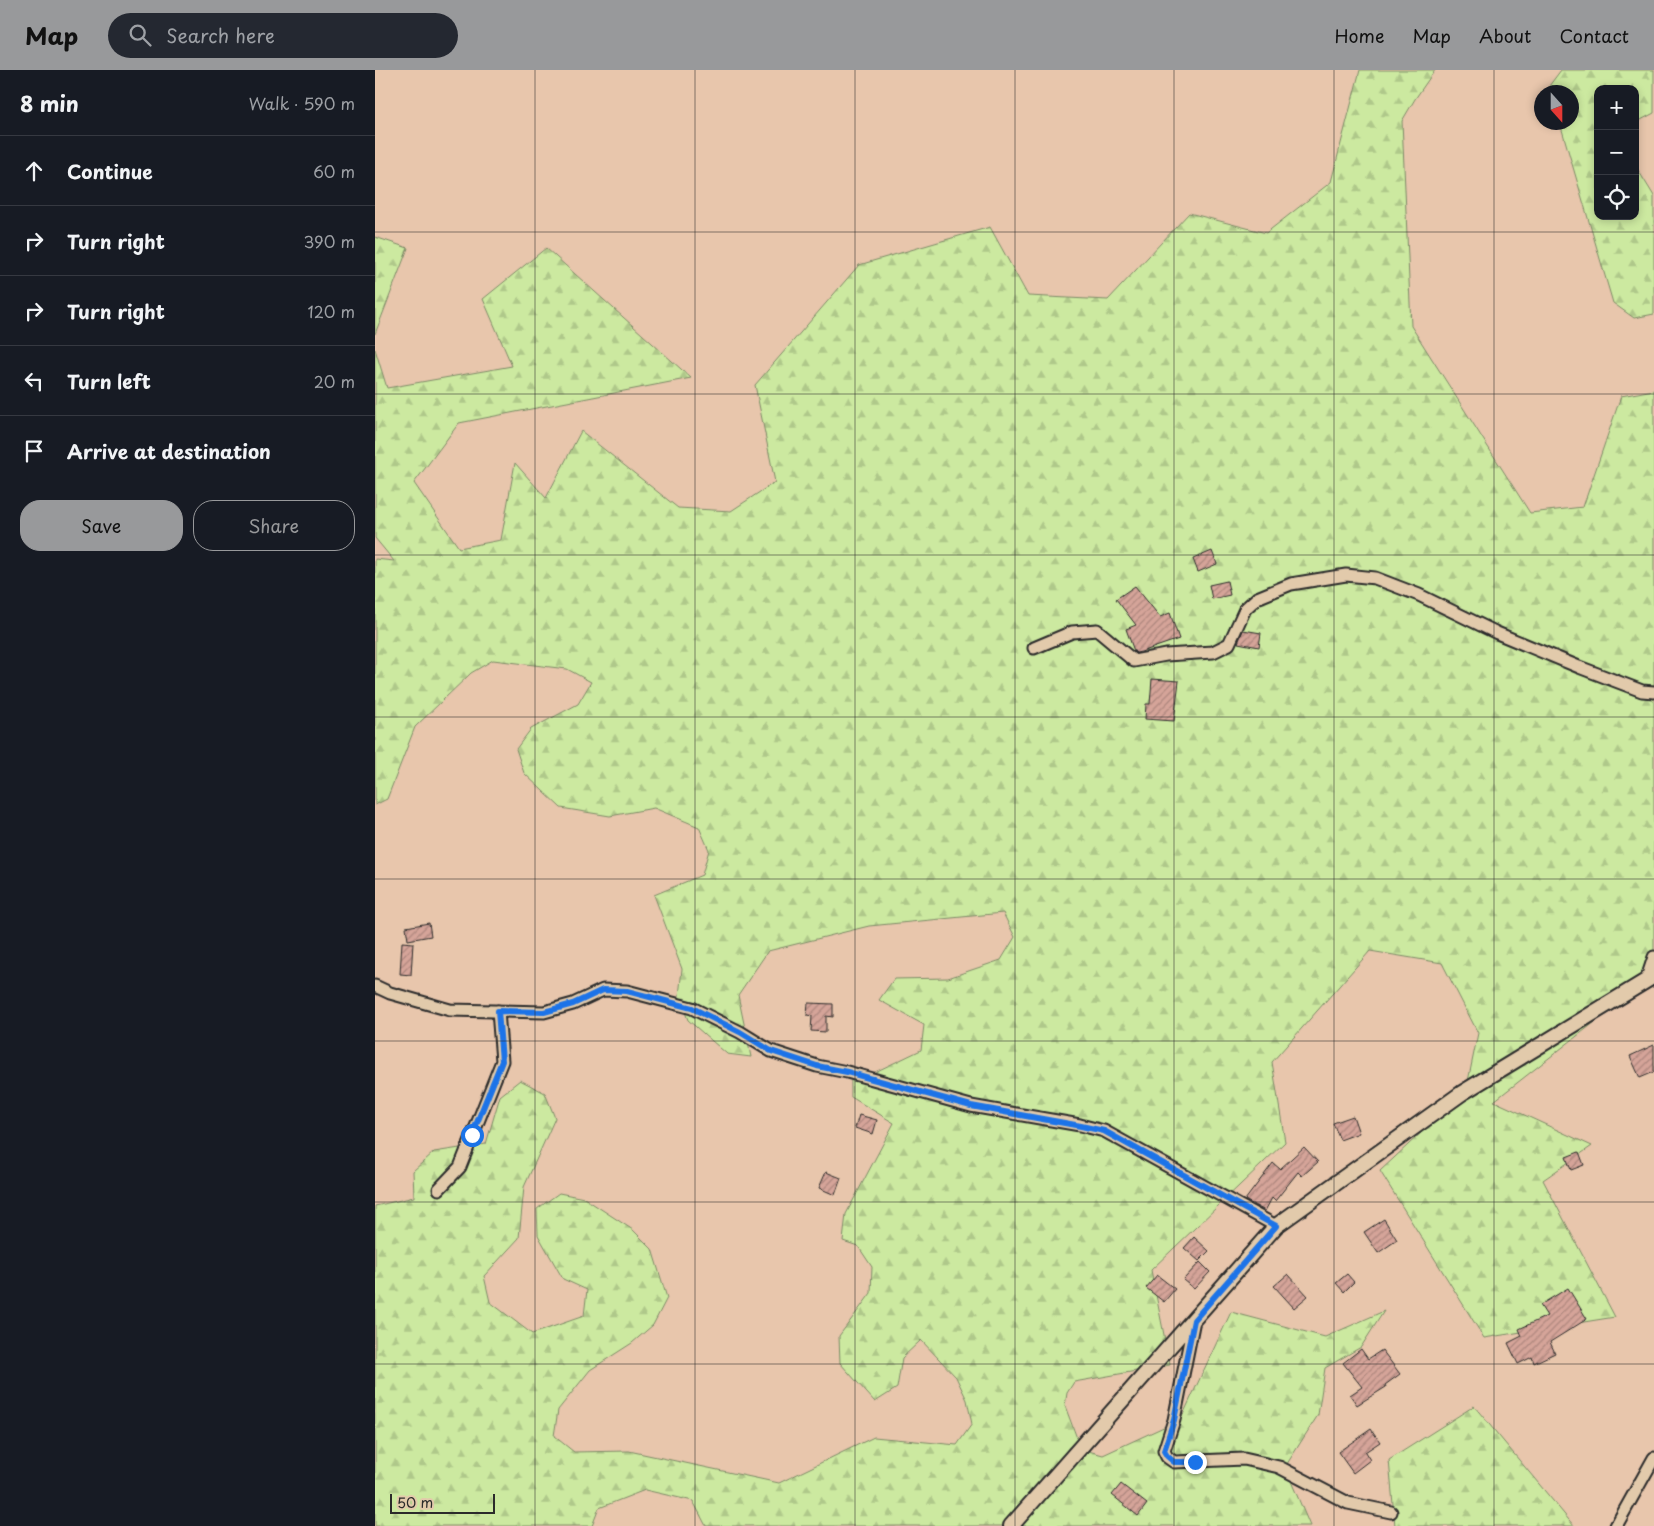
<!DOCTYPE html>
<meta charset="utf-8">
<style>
body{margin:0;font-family:"Playpen Sans",sans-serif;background:#242831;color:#f1f3f6}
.controls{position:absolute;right:15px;top:15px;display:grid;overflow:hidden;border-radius:10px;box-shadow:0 2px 8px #0003}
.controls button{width:45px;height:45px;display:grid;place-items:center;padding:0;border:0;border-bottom:1px solid #363941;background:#171b24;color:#f1f3f6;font:25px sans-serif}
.compass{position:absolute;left:1159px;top:15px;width:45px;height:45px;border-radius:50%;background:#171b24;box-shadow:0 2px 8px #0003;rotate:159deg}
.scale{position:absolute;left:15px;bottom:12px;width:105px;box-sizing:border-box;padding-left:5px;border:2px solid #2b2b2b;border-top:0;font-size:14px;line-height:18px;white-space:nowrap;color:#2b2b2b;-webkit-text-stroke:4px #e2caab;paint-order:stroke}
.stop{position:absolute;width:15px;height:15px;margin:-11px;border:4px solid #1a73e8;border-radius:50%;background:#fff}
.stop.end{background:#1a73e8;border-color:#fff;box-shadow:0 1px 5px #0008}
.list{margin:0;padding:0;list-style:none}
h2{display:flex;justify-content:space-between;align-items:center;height:65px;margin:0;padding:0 20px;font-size:21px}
h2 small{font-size:16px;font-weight:400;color:#9ea1a6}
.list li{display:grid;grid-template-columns:32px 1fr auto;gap:15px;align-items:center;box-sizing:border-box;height:70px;padding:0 20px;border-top:1px solid #363941}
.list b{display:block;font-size:19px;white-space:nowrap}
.list em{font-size:16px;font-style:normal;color:#9ea1a6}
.actions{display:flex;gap:10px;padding:15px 20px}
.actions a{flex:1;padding:11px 0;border:1px solid #98999b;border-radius:20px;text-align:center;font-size:18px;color:#98999b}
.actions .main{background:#98999b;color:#111}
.icon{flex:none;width:28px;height:28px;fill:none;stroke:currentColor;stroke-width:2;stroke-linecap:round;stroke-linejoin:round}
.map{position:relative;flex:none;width:1279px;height:1456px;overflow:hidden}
header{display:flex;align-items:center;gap:30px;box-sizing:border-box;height:70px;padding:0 25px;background:#98999b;color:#111}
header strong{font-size:24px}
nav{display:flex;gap:28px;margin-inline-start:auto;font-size:18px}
.search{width:350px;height:45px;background:#242831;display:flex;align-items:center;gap:12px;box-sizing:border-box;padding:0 18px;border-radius:28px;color:#9ea1a6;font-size:19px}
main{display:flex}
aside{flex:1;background:#171b24}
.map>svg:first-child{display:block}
.forest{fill:url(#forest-firs);stroke:#7c8a66}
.building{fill:url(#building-hatch);stroke:#2b2b2b}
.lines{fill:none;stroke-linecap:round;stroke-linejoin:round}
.minor-casing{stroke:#2b2b2b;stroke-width:15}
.tertiary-casing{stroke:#2b2b2b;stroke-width:18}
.minor{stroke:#e2caab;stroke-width:11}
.tertiary{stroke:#e2caab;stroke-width:14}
.route{stroke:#1a73e8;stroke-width:6}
.grid{fill:none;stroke:#2b2b2b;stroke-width:1;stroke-opacity:0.55}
</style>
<header>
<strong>Map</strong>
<div class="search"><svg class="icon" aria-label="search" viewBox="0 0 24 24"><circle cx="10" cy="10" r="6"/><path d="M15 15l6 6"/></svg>Search here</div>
<nav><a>Home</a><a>Map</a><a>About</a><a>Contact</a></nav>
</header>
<main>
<aside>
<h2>8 min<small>Walk · 590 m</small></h2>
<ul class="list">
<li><svg class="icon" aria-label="ahead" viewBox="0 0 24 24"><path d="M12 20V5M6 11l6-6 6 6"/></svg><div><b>Continue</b></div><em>60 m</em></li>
<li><svg class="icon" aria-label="right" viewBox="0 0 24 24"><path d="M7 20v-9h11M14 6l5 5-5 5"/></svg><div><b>Turn right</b></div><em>390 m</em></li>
<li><svg class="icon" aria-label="right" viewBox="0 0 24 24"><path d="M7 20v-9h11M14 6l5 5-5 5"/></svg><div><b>Turn right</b></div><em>120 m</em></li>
<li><svg class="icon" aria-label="left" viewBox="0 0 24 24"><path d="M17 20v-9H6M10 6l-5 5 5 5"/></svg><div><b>Turn left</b></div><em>20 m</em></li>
<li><svg class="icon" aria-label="arrive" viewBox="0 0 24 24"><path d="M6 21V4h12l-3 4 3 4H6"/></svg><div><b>Arrive at destination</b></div></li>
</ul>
<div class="actions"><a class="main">Save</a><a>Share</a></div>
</aside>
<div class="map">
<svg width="1279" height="1456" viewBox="0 0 1279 1456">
<defs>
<pattern id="forest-firs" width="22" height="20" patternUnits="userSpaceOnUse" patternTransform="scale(1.25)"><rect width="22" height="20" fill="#cce9a0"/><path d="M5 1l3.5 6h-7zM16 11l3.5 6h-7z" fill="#afc88a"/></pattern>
<pattern id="building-hatch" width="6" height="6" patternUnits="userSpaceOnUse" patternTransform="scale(1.25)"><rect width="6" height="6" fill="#d5a499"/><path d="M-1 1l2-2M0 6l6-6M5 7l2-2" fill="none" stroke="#ad867d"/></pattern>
</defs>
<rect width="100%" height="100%" fill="#e8c6ac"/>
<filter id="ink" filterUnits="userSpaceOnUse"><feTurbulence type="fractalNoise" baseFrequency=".02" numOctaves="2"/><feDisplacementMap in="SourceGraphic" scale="10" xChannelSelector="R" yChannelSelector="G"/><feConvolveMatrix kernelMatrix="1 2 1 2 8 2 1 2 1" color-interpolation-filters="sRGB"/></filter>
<g filter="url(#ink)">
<g class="forest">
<path d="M985,0h75l-20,29 -13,22 9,205 119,187 53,-6 38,-111 33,-6v577l-4,12 -156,122 98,45 -49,34 72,137 -131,21 -104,-167 86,-80 12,-58 -36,-70 -72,-12 -98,111 13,80 -134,128 19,95 -96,17 -7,11 -2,13 16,43 22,6 78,-36 50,-107 94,25 59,-26 -23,36 -36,21 -7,47 -33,52 25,59h-604l-13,-25 -48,-11 -46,18 -7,18h-217v-320l39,-9 -1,-26 21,-19 52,-8 14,-48 20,-16 25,13 10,25 -31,69 -5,51 -35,38 6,26 42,32 52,-18 3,-26 -24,-11 -25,-44 -1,-26 22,-16 25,5 49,32 19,19 15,49 -14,27 -21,18 -42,27 -32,40 -4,26 20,16 55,-1 150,32 95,-46 83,8 15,-21 -5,-24 -11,-23 -35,-37 -19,18 -5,30 -22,14 -35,-39 -1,-27 32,-43 1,-26 -14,-21 -15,-5 3,-27 48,-91 -43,-26v-27l22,3 48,-23 3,-25 -45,-25 15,-21 54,-1 53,-18 14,-23 -12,-24 -134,13 -101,25 -30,44 13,62 -24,-3 -39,-34 -9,-24 3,-27 -28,-74 48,-20 7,-25 -10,-23 -45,-19 -44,8 -49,-8 -37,-35 -8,-24 15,-20 47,-25 13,-22 -24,-13 -74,-9 -22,13 -56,54 -28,72 -12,6v-246l19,2 -19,-23v-189l12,39 125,-22 -29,-67 63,-51 145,130 -232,45 -45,60 45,65 42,-8 14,-77 31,35 35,-67 97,77 53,3 44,-29 -20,-97 104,-120 131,-38 38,69 80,4 81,-87 77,20 65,-51z"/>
<path d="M1186,0h93v43l-19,10v-34h-37v127h37v-51l19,31v118l-20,4 -21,-15 -53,-180 11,-1v-30h-20l-2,-6z"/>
<path d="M0,167l33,11 -33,86z"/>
<path d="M1099,1336l100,120h-179l-6,-66z"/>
</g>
<g class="building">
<path d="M837,481l5,13 -19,8 -5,-13z"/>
<path d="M852,511l3,14 -18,4 -3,-14z"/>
<path d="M760,516l25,31 10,-4 9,26 -38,13 -5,1 -2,-2 -8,-22 10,-4 -20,-26z"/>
<path d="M868,560l18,3 -2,14 -21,-4z"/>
<path d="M777,609l27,2 -5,40 -29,-2 1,-15h4z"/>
<path d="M54,853l2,13 -23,4 -2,-13z"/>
<path d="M27,872l11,1 -2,32 -11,-1z"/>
<path d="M433,933l25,1v13l-7,-1v16l-15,-1 1,-15 -5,-1z"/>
<path d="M1279,975v27l-14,6 -10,-22z"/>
<path d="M484,1045l18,5 -4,14 -18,-6z"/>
<path d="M978,1046l6,17 -19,7 -7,-17z"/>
<path d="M929,1077l14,15 -16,14 -4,-4 -23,29 -3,-3 -7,13 -20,-11 28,-37 7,6z"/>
<path d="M1204,1082l5,13 -13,5 -5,-13z"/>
<path d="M451,1102l15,6 -6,17 -16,-7z"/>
<path d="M1009,1149l13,21 -19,13 -14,-21z"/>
<path d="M819,1167l15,14 -10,10 -15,-13z"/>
<path d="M825,1192l10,10 -16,17 -11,-9z"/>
<path d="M913,1204l20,22 -14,12 -20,-22z"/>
<path d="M972,1204l7,8 -10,10 -8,-9z"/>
<path d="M782,1205l18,14 -11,13 -18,-14z"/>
<path d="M1193,1218l19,31 -37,23 5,11 -21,10 -2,-6 -14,7 -10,-21 14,-7 -3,-7 28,-13 -7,-11z"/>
<path d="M986,1279l7,10 14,-9 18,24 -15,11 1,2 -29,18 -7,-10 12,-8 -19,-24z"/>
<path d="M996,1359l9,13 -15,10 5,8 -17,13 -15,-21z"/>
<path d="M746,1414l26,20 -9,12 -26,-21z"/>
</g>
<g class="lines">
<defs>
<g id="minor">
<path d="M659,578l38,-16 25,-2 37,31 32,-6 47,-3 16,-8 16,-35 12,-11 34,-14 55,-9 29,3 44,17 78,38 82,34 63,24 12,1"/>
<path d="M1271,911l8,-24"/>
<path d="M0,916l15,7 60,17 94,2 29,-8 30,-14 24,1 65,17 48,24 31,19 46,15 30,6 124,34 109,19 24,6 172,95"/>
<path d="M64,1119l21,-22 42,-106 -4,-50"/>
<path d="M819,1250l-20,100 -10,31 3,6 7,5 70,-3 35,8 69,36 43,9"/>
<path d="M1241,1456l38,-68"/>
</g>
<path id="tertiary" d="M636,1456l265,-300 186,-133 192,-117"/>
</defs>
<use href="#minor" class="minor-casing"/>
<use href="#tertiary" class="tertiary-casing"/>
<use href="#minor" class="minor"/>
<use href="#tertiary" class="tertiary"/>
</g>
</g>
<g class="lines" filter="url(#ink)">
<path class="route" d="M97,1065l30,-74 -4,-50 46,1 29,-8 30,-14 24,1 65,17 48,24 31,19 46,15 30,6 124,34 110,20 23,5 172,95 -82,94 -20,100 -10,31 3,5 7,6h21"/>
</g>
<path class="grid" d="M160,0v1456M320,0v1456M480,0v1456M640,0v1456M799,0v1456M959,0v1456M1119,0v1456M0,162h1279M0,324h1279M0,485h1279M0,647h1279M0,809h1279M0,971h1279M0,1132h1279M0,1294h1279"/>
</svg>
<div class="controls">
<button>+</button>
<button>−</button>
<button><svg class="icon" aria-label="locate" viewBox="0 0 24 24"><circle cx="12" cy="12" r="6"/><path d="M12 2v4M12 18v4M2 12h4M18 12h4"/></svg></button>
</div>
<svg class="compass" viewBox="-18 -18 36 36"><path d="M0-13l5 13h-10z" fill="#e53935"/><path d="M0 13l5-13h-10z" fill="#9ea1a6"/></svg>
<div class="scale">50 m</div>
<div class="stop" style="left:97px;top:1065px"></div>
<div class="stop end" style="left:820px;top:1392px"></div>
</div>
</main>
